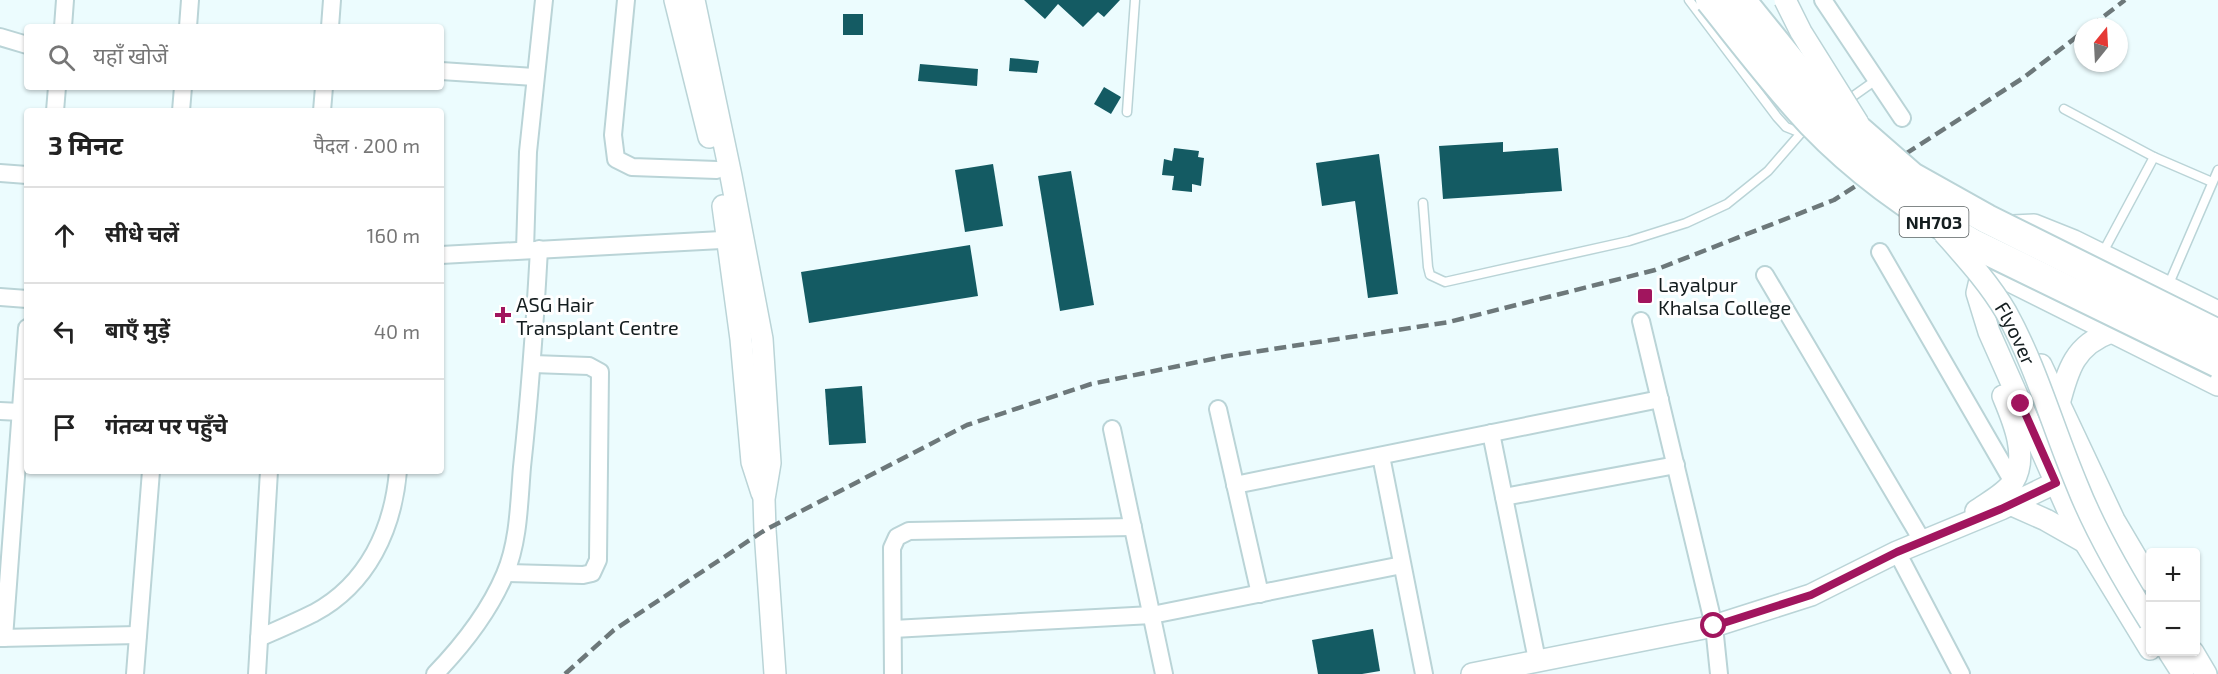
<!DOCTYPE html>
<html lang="hi">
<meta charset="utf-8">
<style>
body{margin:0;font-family:"Exo 2","Noto Sans Devanagari",sans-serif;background:#f2f2f2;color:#222}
.controls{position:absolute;right:18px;bottom:18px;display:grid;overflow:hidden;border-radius:6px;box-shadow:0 2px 4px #0004}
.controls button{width:54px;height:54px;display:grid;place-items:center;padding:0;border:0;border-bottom:2px solid #e0e0e0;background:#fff;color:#222;font:30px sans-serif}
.compass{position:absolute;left:2074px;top:18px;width:54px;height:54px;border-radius:50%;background:#fff;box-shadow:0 2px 4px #0004;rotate:18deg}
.stop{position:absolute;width:18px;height:18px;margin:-14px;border:4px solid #a1155e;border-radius:50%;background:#fff}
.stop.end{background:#a1155e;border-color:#fff;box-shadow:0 2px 6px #0008}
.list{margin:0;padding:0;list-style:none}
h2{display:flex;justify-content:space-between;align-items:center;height:78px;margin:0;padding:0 24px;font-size:26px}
h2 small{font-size:20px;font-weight:400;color:#767676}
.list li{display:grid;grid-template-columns:39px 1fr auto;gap:18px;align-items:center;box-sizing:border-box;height:96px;padding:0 24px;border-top:2px solid #e0e0e0}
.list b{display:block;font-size:22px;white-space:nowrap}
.list em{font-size:20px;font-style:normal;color:#767676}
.icon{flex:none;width:33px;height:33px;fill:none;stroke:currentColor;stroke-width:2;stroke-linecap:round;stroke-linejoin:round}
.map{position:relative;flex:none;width:2218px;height:674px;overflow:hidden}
.search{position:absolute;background:#fff;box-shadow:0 2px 4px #0004;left:24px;top:24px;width:420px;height:66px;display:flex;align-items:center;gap:15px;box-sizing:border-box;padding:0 21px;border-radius:6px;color:#767676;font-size:22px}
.panel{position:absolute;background:#fff;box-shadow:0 2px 4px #0004;left:24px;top:108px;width:420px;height:366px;border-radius:6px}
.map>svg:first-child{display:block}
.building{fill:#145b63}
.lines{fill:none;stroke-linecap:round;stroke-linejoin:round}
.service-casing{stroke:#bad4d7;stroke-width:11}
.minor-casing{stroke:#bad4d7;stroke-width:20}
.tertiary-casing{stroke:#bad4d7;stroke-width:24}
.service{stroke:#fff;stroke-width:8}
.minor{stroke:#fff;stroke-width:16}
.tertiary{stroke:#fff;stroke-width:21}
.rail{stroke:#6d787a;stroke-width:4.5;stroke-dasharray:12 6;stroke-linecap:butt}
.tertiary-bridge-casing{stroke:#bad4d7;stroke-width:24;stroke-linecap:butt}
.trunk-bridge-casing{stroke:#bad4d7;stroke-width:32;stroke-linecap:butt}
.tertiary-bridge{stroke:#fff;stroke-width:21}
.trunk-bridge{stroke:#fff;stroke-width:28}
.route{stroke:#a1155e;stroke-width:8}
.poi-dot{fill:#a1155e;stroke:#fff;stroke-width:2}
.labels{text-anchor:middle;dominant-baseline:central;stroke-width:6;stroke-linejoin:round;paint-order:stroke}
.shield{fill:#fff;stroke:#5a6162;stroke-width:1.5}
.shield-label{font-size:18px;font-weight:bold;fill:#141d1f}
.poi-label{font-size:20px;fill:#141d1f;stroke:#fff;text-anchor:start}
.street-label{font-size:20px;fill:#141d1f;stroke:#fff}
</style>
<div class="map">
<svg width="2218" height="674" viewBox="0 0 2218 674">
<rect width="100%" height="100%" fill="#ecfcfe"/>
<g class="building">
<path d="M1024,0h96l-16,17 -6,-5 -15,15 -25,-23 -13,15z"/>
<rect x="843" y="14" width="20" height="21"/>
<path d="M1010,58l29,3 -2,12 -28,-2z"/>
<path d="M920,64l58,5 -1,17 -59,-5z"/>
<path d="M1104,87l17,10 -10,17 -17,-10z"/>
<path d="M1503,142v10l55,-4 4,43 -119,8 -4,-53z"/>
<path d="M1174,148l25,3 -1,6 6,1 -3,28 -9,-2v8l-20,-2 2,-14 -12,-1 2,-16 8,2z"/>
<path d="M1379,154l19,140 -30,4 -13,-97 -33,5 -6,-43z"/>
<path d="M993,164l10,62 -38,6 -10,-62z"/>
<path d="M1071,171l23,134 -34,6 -22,-135z"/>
<path d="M970,245l8,51 -169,27 -8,-51z"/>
<path d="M862,386l4,57 -37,2 -4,-56z"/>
<path d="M1373,629l7,42 -18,3h-44l-6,-34z"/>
</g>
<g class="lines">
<defs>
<g id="service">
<path d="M1689,0l88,117 9,10 15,6 4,-3"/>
<path d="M1845,102l31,-22"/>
<path d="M2064,109l90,48 58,25"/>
<path d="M1127,112l8,-112"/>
<path d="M1423,203l5,64 2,8 15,7 184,-41 57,-18 41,-19 41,-33 33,-38"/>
<path d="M2102,254l52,-97"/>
<path d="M2168,286l50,-116"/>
</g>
<g id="minor">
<path d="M626,0l-13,135 3,24 16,8 85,3"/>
<path d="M1823,0l79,118"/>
<path d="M63,27l2,-27"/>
<path d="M188,27l2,-27"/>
<path d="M330,27l2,-27"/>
<path d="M0,37l27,8"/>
<path d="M441,71l93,6"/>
<path d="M55,111l2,-24"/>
<path d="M181,111l2,-24"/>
<path d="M322,111l2,-24"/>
<path d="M0,173l27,2"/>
<path d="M525,250l3,-98 16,-152"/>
<path d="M1880,252l133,230"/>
<path d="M441,255l299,-16"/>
<path d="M1765,275l158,267"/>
<path d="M0,297l27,2"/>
<path d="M1641,321l73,305 5,48"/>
<path d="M1218,409l42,185"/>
<path d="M0,411l21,1"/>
<path d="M1112,429l52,245"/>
<path d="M1491,433l46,227"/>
<path d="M1381,456l43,218"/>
<path d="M1235,485l425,-86"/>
<path d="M1504,497l172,-32"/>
<path d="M1897,552l64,122"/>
<path d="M506,573l77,2 9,-2 6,-13 2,-188 -11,-6 -56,-2"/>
<path d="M893,629l259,-14 250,-50"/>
<path d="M0,638l138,-3"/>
<path d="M4,638l23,-310"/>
<path d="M259,638c18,-8 37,-16 55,-25 54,-29 79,-84 84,-142"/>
<path d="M135,674l16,-203"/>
<path d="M257,674l12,-203"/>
<path d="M435,674c28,-29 54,-62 70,-100 14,-33 14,-72 17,-107 8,-73 13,-145 17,-218"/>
<path d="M893,674l-1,-126 5,-11 12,-6 224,-4"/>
</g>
<g id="tertiary">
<path d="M675,0l34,137"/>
<path d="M694,0l37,176 31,163 8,124 -6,36 1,31 10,144"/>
<path d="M723,206l18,133 11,123 10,31"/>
<path d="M2005,233l8,-7 21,-1 40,16 144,71"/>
<path d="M1984,263l-7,30 12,39 86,194 75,123"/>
<path d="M1982,267l236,118"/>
<path d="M2041,365l73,155 36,61"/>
<path d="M2059,404c9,-35 16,-59 52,-72"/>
<path d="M2012,505l34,15 37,21"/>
<path d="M1976,511c11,-8 29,-17 37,-29 16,-26 0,-62 -10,-86"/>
<path d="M2169,652l14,22"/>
<path d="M2193,652l13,22"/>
<path d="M1472,674l242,-48 97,-31 86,-43 104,-43 87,-42"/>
</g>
</defs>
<use href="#service" class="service-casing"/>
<use href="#minor" class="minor-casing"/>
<use href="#tertiary" class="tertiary-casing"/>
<use href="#service" class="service"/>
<use href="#minor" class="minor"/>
<use href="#tertiary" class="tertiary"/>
<g class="rail">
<path d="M2090,27l35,-27"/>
<path d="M565,674l49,-44 151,-100 202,-105 124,-41 136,-28 222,-34 206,-52 179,-70 189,-122 60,-46"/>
</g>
<defs>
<g id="tertiary-bridge">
<path d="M1785,0l16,32 57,91"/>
<path id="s1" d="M1944,233c22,25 45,50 62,79 30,54 47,116 71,173 19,48 46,94 73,137"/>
</g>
<g id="trunk-bridge">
<path d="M1710,0c33,41 66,85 102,123 46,48 102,88 160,120l246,120"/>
<path d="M1741,0l76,94 95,83 75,42 231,115"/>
</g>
</defs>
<use href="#tertiary-bridge" class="tertiary-bridge-casing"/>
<use href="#trunk-bridge" class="trunk-bridge-casing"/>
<use href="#tertiary-bridge" class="tertiary-bridge"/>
<use href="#trunk-bridge" class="trunk-bridge"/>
</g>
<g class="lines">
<path class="route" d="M1714,626l97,-31 86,-43 104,-43 55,-26 -35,-79"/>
</g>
<g class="poi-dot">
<rect x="1637" y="288" width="16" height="16" rx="3"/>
<path d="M500 306h6v6h6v6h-6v6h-6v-6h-6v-6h6z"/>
</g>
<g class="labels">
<rect class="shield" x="1899.5" y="207" width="69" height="30" rx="4.5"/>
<g class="shield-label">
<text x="1934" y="222">NH703</text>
</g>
<g class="poi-label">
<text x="1658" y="284">Layalpur<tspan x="1658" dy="23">Khalsa College</tspan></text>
<text x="516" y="304">ASG Hair<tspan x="516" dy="23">Transplant Centre</tspan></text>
</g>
<g class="street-label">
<text stroke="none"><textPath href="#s1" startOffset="124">Flyover</textPath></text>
</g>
</g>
</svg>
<div class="controls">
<button>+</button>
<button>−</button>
</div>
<svg class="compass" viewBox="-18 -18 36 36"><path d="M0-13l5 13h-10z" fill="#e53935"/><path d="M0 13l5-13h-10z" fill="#767676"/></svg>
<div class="stop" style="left:1714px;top:626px"></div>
<div class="stop end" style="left:2021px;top:404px"></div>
<div class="search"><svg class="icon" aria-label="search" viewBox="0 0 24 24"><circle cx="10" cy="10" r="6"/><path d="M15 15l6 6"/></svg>यहाँ खोजें</div>
<section class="panel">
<h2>3 मिनट<small>पैदल · 200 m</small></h2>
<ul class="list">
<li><svg class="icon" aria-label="ahead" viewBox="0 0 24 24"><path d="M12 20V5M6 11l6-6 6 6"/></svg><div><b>सीधे चलें</b></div><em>160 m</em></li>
<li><svg class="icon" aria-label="left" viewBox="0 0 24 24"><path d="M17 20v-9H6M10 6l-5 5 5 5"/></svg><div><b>बाएँ मुड़ें</b></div><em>40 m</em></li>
<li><svg class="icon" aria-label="arrive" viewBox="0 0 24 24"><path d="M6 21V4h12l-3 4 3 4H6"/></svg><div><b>गंतव्य पर पहुँचे</b></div></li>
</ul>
</section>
</div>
